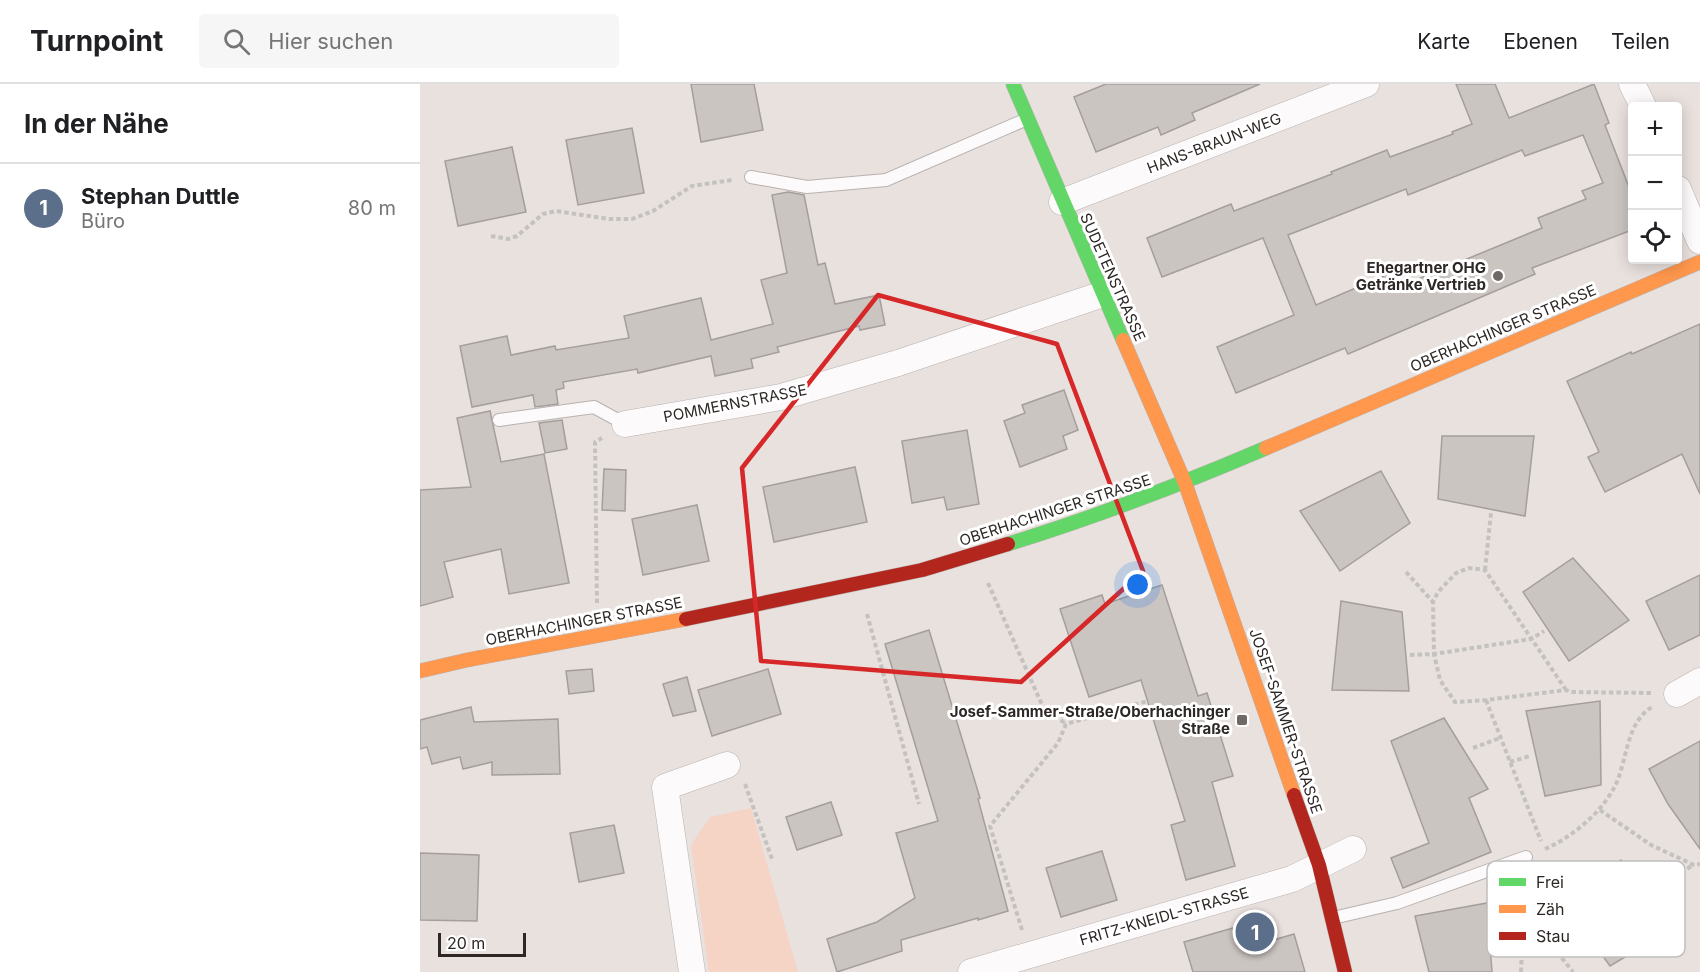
<!DOCTYPE html>
<html lang="de">
<meta charset="utf-8">
<style>
body{margin:0;font-family:Inter,sans-serif;background:#f6f6f6;color:#202124}
.controls{position:absolute;right:18px;top:18px;display:grid;overflow:hidden;border-radius:6px;box-shadow:0 3px 15px #0003}
.controls button{width:54px;height:54px;display:grid;place-items:center;padding:0;border:0;border-bottom:2px solid #e0e0e0;background:#fff;color:#202124;font:30px sans-serif}
.scale{position:absolute;left:18px;bottom:15px;width:88px;box-sizing:border-box;padding-left:6px;border:3px solid #2d2725;border-top:0;font-size:16px;line-height:21px;white-space:nowrap;color:#2d2725;-webkit-text-stroke:4px #fff;paint-order:stroke}
.you{position:absolute;left:718px;top:501px;width:21px;height:21px;margin:-15px;border:4px solid #fff;border-radius:50%;background:#1a73e8;box-shadow:0 0 0 9px #1a73e833}
.badge{display:grid;place-items:center;width:39px;height:39px;border-radius:50%;background:#1a73e8;color:#fff;font-size:20px;font-weight:700}
.pin{position:absolute;translate:-50% -50%;border:3px solid #fff;box-shadow:0 2px 6px #0006}
.list{margin:0;padding:0;list-style:none}
h2{display:flex;justify-content:space-between;align-items:center;height:78px;margin:0;padding:0 24px;font-size:26px}
h2 small{font-size:20px;font-weight:400;color:#757577}
.list li{display:grid;grid-template-columns:39px 1fr auto;gap:18px;align-items:center;box-sizing:border-box;height:90px;padding:0 24px;border-top:2px solid #e0e0e0}
.list b{display:block;font-size:22px;white-space:nowrap}
.list p{margin:0;font-size:20px;white-space:nowrap;color:#757577}
.list em{font-size:20px;font-style:normal;color:#757577}
.icon{flex:none;width:33px;height:33px;fill:none;stroke:currentColor;stroke-width:2;stroke-linecap:round;stroke-linejoin:round}
.map{position:relative;flex:none;width:1280px;height:888px;overflow:hidden}
header{display:flex;align-items:center;gap:36px;box-sizing:border-box;height:84px;padding:0 30px;background:#fff;border-bottom:2px solid #e0e0e0}
header strong{font-size:28px}
nav{display:flex;gap:33px;margin-inline-start:auto;font-size:21px}
.search{width:420px;height:54px;background:#f6f6f6;display:flex;align-items:center;gap:15px;box-sizing:border-box;padding:0 21px;border-radius:6px;color:#757577;font-size:22px}
main{display:flex}
aside{flex:1;background:#fff}
.map>svg:first-child{display:block}
.green{fill:#f5d3c5}
.building{fill:#cbc5c2;stroke:#a49e9c;stroke-width:1.5;fill-rule:evenodd}
.lines{fill:none;stroke-linecap:round;stroke-linejoin:round}
.lane-casing{stroke:#b8b2b0;stroke-width:14}
.street-casing{stroke:#b8b2b0;stroke-width:27}
.fast-casing{stroke:#b8b2b0;stroke-width:15}
.slow-casing{stroke:#b8b2b0;stroke-width:15}
.jam-casing{stroke:#b8b2b0;stroke-width:15}
.path{stroke:#c4c2c0;stroke-width:4;stroke-dasharray:4.5 3;stroke-linecap:butt}
.lane{stroke:#fcfafa;stroke-width:12}
.street{stroke:#fcfafa;stroke-width:26}
.fast{stroke:#63d668;stroke-width:14}
.slow{stroke:#ff974d;stroke-width:14}
.jam{stroke:#b3261e;stroke-width:14}
.marked{fill:none;stroke:#d62828;stroke-width:4.5;stroke-linejoin:round}
.poi-dot{fill:#6f6866;stroke:#fff;stroke-width:2}
.labels{text-anchor:middle;dominant-baseline:central;stroke-width:6;stroke-linejoin:round;paint-order:stroke}
.street-label{font-size:15px;fill:#2d2725;stroke:#fff}
.poi-label{font-size:15px;font-weight:bold;fill:#2d2725;stroke:#fff;text-anchor:end}
.key{fill:#fff;stroke:#c0bebe;stroke-width:1.5}
.key-label{font-size:16px;fill:#2d2725}
</style>
<header>
<strong>Turnpoint</strong>
<div class="search"><svg class="icon" aria-label="search" viewBox="0 0 24 24"><circle cx="10" cy="10" r="6"/><path d="M15 15l6 6"/></svg>Hier suchen</div>
<nav><a>Karte</a><a>Ebenen</a><a>Teilen</a></nav>
</header>
<main>
<aside>
<h2>In der Nähe<small></small></h2>
<ul class="list">
<li><span class="badge" style="background:#5c6f8a">1</span><div><b>Stephan Duttle</b><p>Büro</p></div><em>80 m</em></li>
</ul>
</aside>
<div class="map">
<svg width="1280" height="888" viewBox="0 0 1280 888">
<rect width="100%" height="100%" fill="#e9e1de"/>
<path class="green" d="M331,724l47,164h-89l-18,-127 19,-28z"/>
<g class="building">
<path d="M271,0h63l9,46 -62,12z"/>
<path d="M686,0h154l-68,29 3,7 -34,15 -3,-8 -62,25 -22,-55z"/>
<path d="M1036,0h39l14,34 85,-34 15,39 -4,2 27,70v35l-100,38 3,6 -187,80 -3,-6 -109,45 -19,-46 77,-32 -31,-77 -101,39 -15,-39 84,-34 3,7 98,-37 -1,-2 56,-22 3,7 63,-23 -1,-2 20,-8zM1163,51l20,48 -21,8 4,8 -48,19 4,10 -131,54 -6,-15 -89,38 -28,-70 118,-46 2,6 114,-45 3,6z"/>
<path d="M212,44l12,65 -66,12 -12,-65z"/>
<path d="M92,63l14,65 -68,14 -13,-65z"/>
<path d="M368,108l16,3 14,70 7,-2 10,41 44,-9 6,30 -25,5 -1,-4 -82,21 2,5 -28,7 2,9 -38,8 -4,-20 -73,17 -1,-4 -74,13 1,6 -8,2 2,14 -23,3 -2,-12 -61,12 -12,-61 47,-10 4,19 44,-9 1,4 73,-12 -5,-22 77,-18 10,42 62,-16 -12,-44 26,-7 -15,-78z"/>
<path d="M1280,240v170l-18,-40 -77,38 -17,-35 11,-5 -32,-71 64,-29 1,2z"/>
<path d="M644,306l14,40 -15,6 4,13 -47,18 -16,-46 21,-8 -3,-8z"/>
<path d="M70,327l11,51 43,-8 25,129 -60,11 -8,-45 -57,13 9,35 -33,9v-116l51,-3 -14,-69z"/>
<path d="M142,336l5,29 -22,4 -6,-30z"/>
<path d="M547,346l12,74 -32,6 -3,-13 -32,6 -10,-62z"/>
<path d="M1022,352h92l-9,80 -87,-17z"/>
<path d="M435,383l12,55 -93,20 -11,-55z"/>
<path d="M184,385l22,1 -1,41 -23,-1z"/>
<path d="M961,387l29,52 -70,48 -40,-60z"/>
<path d="M277,421l12,56 -66,14 -11,-56z"/>
<path d="M1153,474l56,62 -60,41 -46,-69z"/>
<path d="M1280,491v60l-31,15 -23,-49z"/>
<path d="M742,501l36,111 9,-3 26,83 -21,6 23,84 -49,14 -15,-55 14,-4 -44,-141 -52,17 -29,-88 42,-14 3,9z"/>
<path d="M921,517l61,11 7,79 -77,-1z"/>
<path d="M509,546l51,168 -2,1 30,112 -30,9v-2l-77,22 1,11 -65,21 -10,-33 50,-17 38,-24 -19,-65 42,-12 -53,-177z"/>
<path d="M172,585l2,22 -25,3 -3,-23z"/>
<path d="M348,585l13,45 -69,22 -14,-46z"/>
<path d="M267,593l9,34 -23,5 -10,-32z"/>
<path d="M1180,617l1,84 -56,11 -19,-85z"/>
<path d="M51,623l3,15 84,-3 2,55 -68,1v-13l-29,7 -3,-12 -28,7 -5,-17 -7,2v-29z"/>
<path d="M1024,634l44,71 -19,9 22,54 -88,36 -12,-30 38,-15 -38,-102z"/>
<path d="M1280,657v108l-32,-45 -19,-35z"/>
<path d="M411,718l11,33 -45,15 -11,-33z"/>
<path d="M194,741l10,48 -45,9 -9,-49z"/>
<path d="M682,767l15,49 -56,17 -15,-49z"/>
<path d="M0,769l59,2 -2,66 -57,-1z"/>
<path d="M1201,776l43,74 -54,32 -50,-69z"/>
<path d="M1067,819l5,69h-63l-14,-56z"/>
<path d="M841,836l6,22 27,-8 11,38h-112l-9,-30z"/>
</g>
<g class="lines">
<defs>
<g id="lane">
<path d="M331,93l56,10 79,-7 141,-61"/>
<path d="M79,336l95,-13 31,17"/>
<path d="M913,834l64,-15 129,-46"/>
</g>
<g id="street">
<path d="M1212,0l11,22"/>
<path d="M1258,105l22,52"/>
<path d="M642,118l304,-118"/>
<path d="M205,340l156,-27 117,-34 205,-69"/>
<path d="M1257,610l23,-13"/>
<path d="M272,888l-27,-185 62,-22"/>
<path d="M551,888l321,-93 61,-30"/>
</g>
<g id="fast">
<path d="M593,0l110,256"/>
<path d="M588,460c88,-27 174,-60 258,-96"/>
</g>
<g id="slow">
<path d="M703,256l62,143 109,312"/>
<path d="M846,364l434,-186"/>
<path d="M0,587l47,-11 219,-41"/>
</g>
<g id="jam">
<path d="M266,535l236,-49 86,-26"/>
<path d="M874,711l25,70 26,107"/>
</g>
</defs>
<use href="#lane" class="lane-casing"/>
<use href="#street" class="street-casing"/>
<use href="#fast" class="fast-casing"/>
<use href="#slow" class="slow-casing"/>
<use href="#jam" class="jam-casing"/>
<g class="path">
<path d="M71,152l17,3 9,-3 26,-22 13,-3 53,8h23l21,-8 39,-25 40,-6"/>
<path d="M1065,486l6,-57"/>
<path d="M986,488l27,30"/>
<path d="M568,499l55,124 23,17"/>
<path d="M177,519l-2,-161 7,-4"/>
<path d="M447,530l52,190"/>
<path d="M990,571l24,-1 97,-15 13,-8"/>
<path d="M1146,606l-81,-120 -16,-2 -13,5 -18,19 -5,10 1,52 6,26 15,22 31,-2 80,-10 5,2 81,1"/>
<path d="M1066,616l55,141"/>
<path d="M1053,664l27,-10"/>
<path d="M1090,678l20,-6"/>
<path d="M325,700l27,75"/>
<path d="M1180,726l51,35 43,20 6,-1"/>
<path d="M1125,765c27,-12 55,-35 69,-61 14,-26 11,-67 40,-82"/>
<path d="M1223,813l50,-32"/>
<path d="M1102,845l19,3 32,40"/>
<path d="M602,846l-32,-104 68,-83 8,-19 82,-23"/>
<path d="M1070,860h32"/>
<path d="M1132,861l28,-20"/>
<path d="M1101,888l4,-92"/>
</g>
<use href="#lane" class="lane"/>
<use href="#street" class="street"/>
<use href="#fast" class="fast"/>
<use href="#slow" class="slow"/>
<use href="#jam" class="jam"/>
</g>
<path class="marked" d="M458,211l179,49 86,227 -122,111 -260,-21 -19,-193z"/>
<g class="poi-dot">
<circle cx="1078" cy="192" r="6"/>
<rect x="816" y="630" width="12" height="12" rx="3"/>
</g>
<g class="labels">
<g class="street-label">
<text transform="translate(794 59) rotate(-21)">HANS-BRAUN-WEG</text>
<text transform="translate(693 193) rotate(66)">SUDETENSTRASSE</text>
<text transform="translate(1083 244) rotate(-23)">OBERHACHINGER STRASSE</text>
<text transform="translate(315 319) rotate(-11)">POMMERNSTRASSE</text>
<text transform="translate(635 426) rotate(-18)">OBERHACHINGER STRASSE</text>
<text transform="translate(164 537) rotate(-11)">OBERHACHINGER STRASSE</text>
<text transform="translate(866 637) rotate(71)">JOSEF-SAMMER-STRASSE</text>
<text transform="translate(744 832) rotate(-16)">FRITZ-KNEIDL-STRASSE</text>
</g>
<g class="poi-label">
<text x="1066" y="183">Ehegartner OHG<tspan x="1066" dy="17">Getränke Vertrieb</tspan></text>
<text x="810" y="627">Josef-Sammer-Straße/Oberhachinger<tspan x="810" dy="17">Straße</tspan></text>
</g>
</g>
<rect x="1067" y="777" width="198" height="96" rx="9" class="key"/>
<rect x="1079" y="794" width="27" height="8" fill="#63d668"/>
<rect x="1079" y="821" width="27" height="8" fill="#ff974d"/>
<rect x="1079" y="848" width="27" height="8" fill="#b3261e"/>
<g class="key-label">
<text x="1116" y="804">Frei</text>
<text x="1116" y="831">Zäh</text>
<text x="1116" y="858">Stau</text>
</g>
</svg>
<div class="controls">
<button>+</button>
<button>−</button>
<button><svg class="icon" aria-label="locate" viewBox="0 0 24 24"><circle cx="12" cy="12" r="6"/><path d="M12 2v4M12 18v4M2 12h4M18 12h4"/></svg></button>
</div>
<div class="scale">20 m</div>
<div class="you"></div>
<div class="pin badge" style="left:835px;top:848px;background:#5c6f8a">1</div>
</div>
</main>
